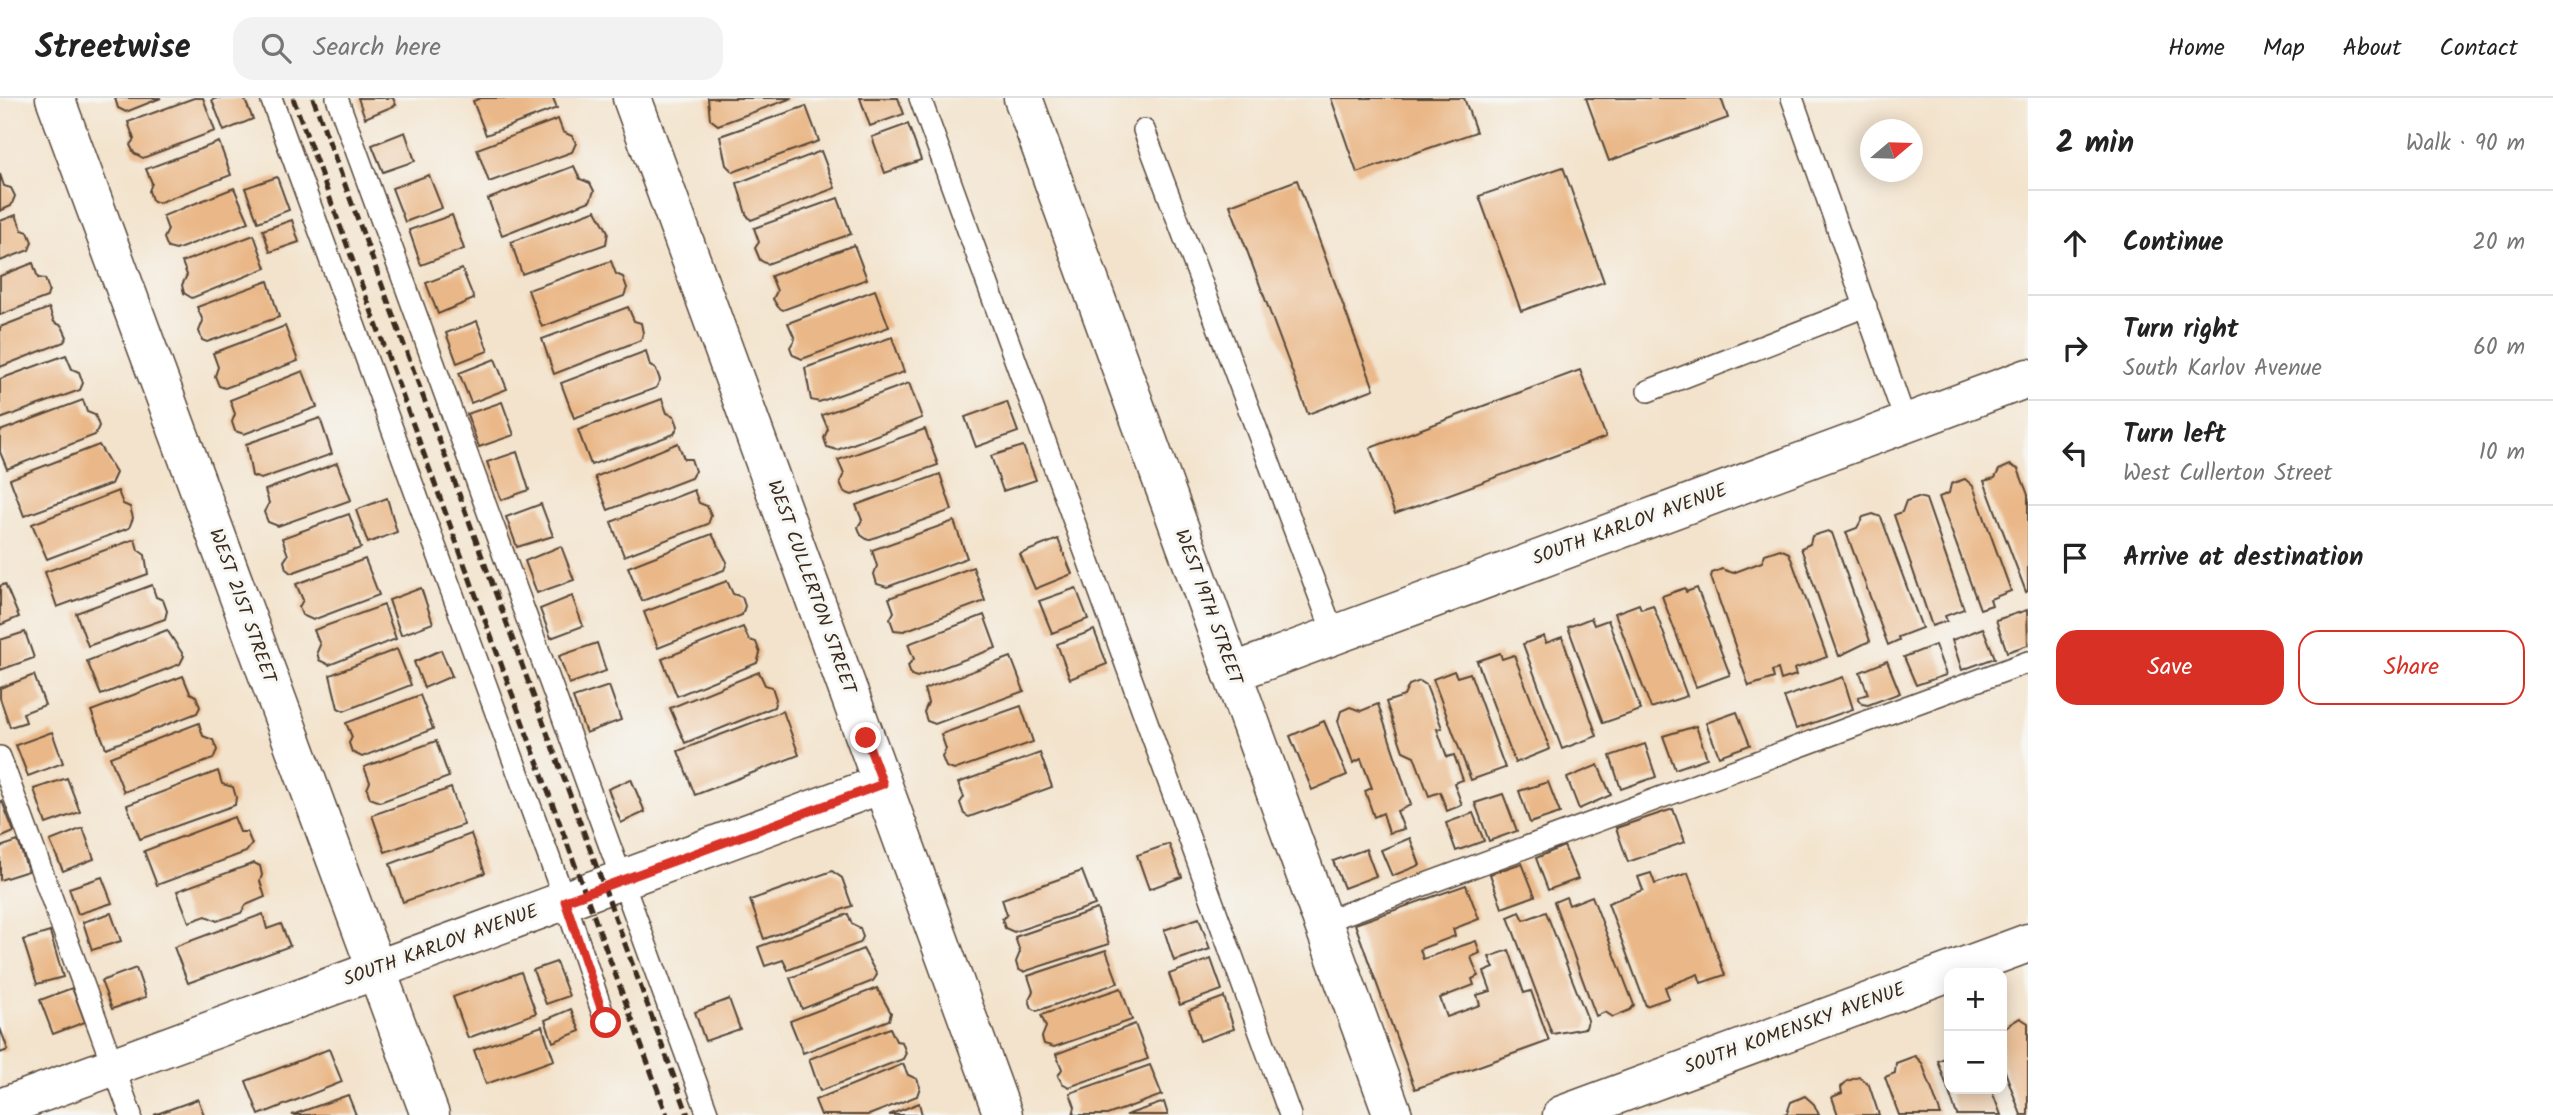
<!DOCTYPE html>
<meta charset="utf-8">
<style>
body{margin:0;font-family:Kalam,sans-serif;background:#f2f2f2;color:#222}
.controls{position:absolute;right:21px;bottom:21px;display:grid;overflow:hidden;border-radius:14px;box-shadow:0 4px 18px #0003}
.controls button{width:63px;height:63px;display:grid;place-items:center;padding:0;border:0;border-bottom:2px solid #e0e0e0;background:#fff;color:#222;font:35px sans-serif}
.compass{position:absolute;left:1860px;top:21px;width:63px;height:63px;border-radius:50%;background:#fff;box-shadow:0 4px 18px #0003;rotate:71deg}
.stop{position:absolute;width:21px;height:21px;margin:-16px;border:5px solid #d93025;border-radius:50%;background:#fff}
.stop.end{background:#d93025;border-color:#fff;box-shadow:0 2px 7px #0008}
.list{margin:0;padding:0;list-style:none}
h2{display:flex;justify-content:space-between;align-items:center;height:91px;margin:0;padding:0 28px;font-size:30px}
h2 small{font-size:23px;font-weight:400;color:#767676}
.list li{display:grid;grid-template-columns:46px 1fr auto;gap:21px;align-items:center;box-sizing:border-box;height:105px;padding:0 28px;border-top:2px solid #e0e0e0}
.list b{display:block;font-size:26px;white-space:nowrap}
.list p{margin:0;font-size:23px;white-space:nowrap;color:#767676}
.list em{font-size:23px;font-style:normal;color:#767676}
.actions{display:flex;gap:14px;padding:21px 28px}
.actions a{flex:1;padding:16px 0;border:2px solid #d93025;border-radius:21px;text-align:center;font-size:24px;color:#d93025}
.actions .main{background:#d93025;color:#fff}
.icon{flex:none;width:38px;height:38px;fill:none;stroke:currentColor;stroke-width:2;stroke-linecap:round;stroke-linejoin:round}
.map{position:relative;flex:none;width:2028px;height:1017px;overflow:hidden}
header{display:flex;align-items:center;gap:42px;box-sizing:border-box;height:98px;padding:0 35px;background:#fff;border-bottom:2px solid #e0e0e0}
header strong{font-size:33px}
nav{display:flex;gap:38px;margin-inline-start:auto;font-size:24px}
.search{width:490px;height:63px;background:#f2f2f2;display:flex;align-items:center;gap:18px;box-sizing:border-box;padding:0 24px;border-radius:21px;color:#767676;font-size:26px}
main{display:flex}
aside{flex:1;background:#fff}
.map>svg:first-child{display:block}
.building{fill:#eab888}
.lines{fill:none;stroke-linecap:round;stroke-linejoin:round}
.service-casing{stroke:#574638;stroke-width:24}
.minor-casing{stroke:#574638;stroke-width:41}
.service{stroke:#fff;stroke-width:21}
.minor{stroke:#fff;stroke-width:38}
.rail{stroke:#3b2a1e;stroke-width:5;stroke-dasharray:10 5;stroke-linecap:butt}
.route{stroke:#d93025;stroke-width:9}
.labels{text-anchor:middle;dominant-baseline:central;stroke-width:6;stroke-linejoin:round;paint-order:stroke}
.street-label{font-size:19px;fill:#3b2a1e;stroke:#f6f6f2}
</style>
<header>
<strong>Streetwise</strong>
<div class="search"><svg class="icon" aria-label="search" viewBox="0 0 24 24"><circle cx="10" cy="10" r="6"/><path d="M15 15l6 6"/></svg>Search here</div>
<nav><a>Home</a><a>Map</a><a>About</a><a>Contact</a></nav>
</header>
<main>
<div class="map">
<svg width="2028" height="1017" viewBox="0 0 2028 1017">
<rect width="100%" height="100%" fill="#f6f6f2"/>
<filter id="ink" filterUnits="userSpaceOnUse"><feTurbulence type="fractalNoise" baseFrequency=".0143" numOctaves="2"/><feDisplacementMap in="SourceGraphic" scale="14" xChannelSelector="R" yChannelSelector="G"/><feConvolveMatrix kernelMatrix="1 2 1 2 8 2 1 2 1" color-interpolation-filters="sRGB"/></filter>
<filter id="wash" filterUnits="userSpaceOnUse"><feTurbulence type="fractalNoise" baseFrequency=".00686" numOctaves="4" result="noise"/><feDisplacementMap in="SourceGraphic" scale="28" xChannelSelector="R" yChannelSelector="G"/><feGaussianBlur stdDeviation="1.57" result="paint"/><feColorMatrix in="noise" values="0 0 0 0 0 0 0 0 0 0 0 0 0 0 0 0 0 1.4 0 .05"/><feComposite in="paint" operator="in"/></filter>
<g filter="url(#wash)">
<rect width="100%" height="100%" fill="#f3e3cc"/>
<g id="blocks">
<g class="building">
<path d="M115,0h46l-35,14 -8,-4z"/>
<path d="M194,0h9l12,33 -72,27 -9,-5 -4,-8 4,-6 -6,-17z"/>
<path d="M217,0h27l9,21 -29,12 -12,-31z"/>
<path d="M358,0h35l3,7 -31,13z"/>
<path d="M481,0h72l4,10 -71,27 -13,-34z"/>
<path d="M708,0h84l-74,27 -8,-6z"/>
<path d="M860,0h38l6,16 -34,12z"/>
<path d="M1331,0h133l12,34 -119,41z"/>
<path d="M1586,0h135l7,20 -119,43z"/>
<path d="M806,8l13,35 -86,31 -7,-7 -6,-29z"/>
<path d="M558,21l5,13 9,4 4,7 -4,9 -83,30 -12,-33z"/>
<path d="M908,26l13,36 -36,13 -13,-36z"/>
<path d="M405,34l10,29 -32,11 -11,-27z"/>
<path d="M219,44l12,33 -73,28 -6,-3 -3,-9 3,-8 -6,-14z"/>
<path d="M821,53l14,37 -84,32 -5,-6 -9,-31z"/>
<path d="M574,68l6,13 10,4 4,8 -4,10 -88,34 -14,-36z"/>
<path d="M1563,69l41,115 -83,29 -42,-115z"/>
<path d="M0,76l4,12 7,2 4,8 -4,10 -11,5z"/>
<path d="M429,77l13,33 -37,14 -13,-34z"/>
<path d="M277,79l12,33 -31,12 -13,-34z"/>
<path d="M1297,82l77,209 -66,25 -78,-209z"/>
<path d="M234,90l15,34 -73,28 -8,-2 -4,-10 4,-8 -5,-14z"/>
<path d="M838,100l13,36 -84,30 -7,-4 -5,-12 4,-6 -5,-14z"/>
<path d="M596,112l12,22 -2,12 -84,30 -11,-32z"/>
<path d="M16,117l6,15 6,2 4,10 -3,8 -29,11v-40z"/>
<path d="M452,117l12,34 -43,16 -12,-35z"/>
<path d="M292,122l7,22 -29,10 -7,-22z"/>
<path d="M254,137l12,33 -74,30 -8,-5 -2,-8 5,-10 -5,-13z"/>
<path d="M854,147l13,34 -84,31 -5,-3 -5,-8 4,-8 -6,-15z"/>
<path d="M611,163l5,13 7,3 4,11 -3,8 -82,31 -14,-37z"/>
<path d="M33,165l5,15 7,1 4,11 -2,7 -47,18v-39z"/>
<path d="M462,171l12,30 -36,15 -12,-31z"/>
<path d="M268,183l11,36 -72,25 -5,-2 -3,-9 4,-10 -6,-14z"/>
<path d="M875,192l14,37 -87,32 -9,-4 -3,-8 5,-8 -7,-16z"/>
<path d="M628,209l6,14 7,2 2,10 -2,7 -87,34 -12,-35z"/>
<path d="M49,210l5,14 8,4 5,11 -3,5 -64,25v-40z"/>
<path d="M477,223l11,30 -31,12 -11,-30z"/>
<path d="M285,228l13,35 -73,27 -6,-2 -4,-10 3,-9 -5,-14z"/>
<path d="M892,239l12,35 -85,30 -8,-2 -6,-32z"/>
<path d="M646,253l4,15 6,3 4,11 -4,8 -82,30 -13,-35z"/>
<path d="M66,257l6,14 7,3 4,11 -3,7 -80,29v-40z"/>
<path d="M495,261l12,30 -36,14 -12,-30z"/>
<path d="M1580,272l26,67 -211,77 -25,-66z"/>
<path d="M303,273l14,36 -73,27 -9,-3 -3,-9 3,-8 -5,-14z"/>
<path d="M909,285l13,35 -85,32 -10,-3 -3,-9 4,-9 -6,-14z"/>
<path d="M662,301l5,14 7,3 4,10 -4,8 -83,31 -13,-35z"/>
<path d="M83,302l4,12 8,3 4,11 -4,9 -88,34 -7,-17v-21z"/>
<path d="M502,304l12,33 -35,12 -12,-33z"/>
<path d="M1007,304l11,30 -42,15 -11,-30z"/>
<path d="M320,320l12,36 -71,25 -9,-3 -6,-32z"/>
<path d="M925,331l13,36 -86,30 -8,-3 -4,-10 4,-8 -6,-14z"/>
<path d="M678,345l6,16h7l4,12 -4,7 -83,32 -13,-33z"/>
<path d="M99,347l17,28 -5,11 -87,32 -14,-37z"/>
<path d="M1023,348l13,34 -33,11 -12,-35z"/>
<path d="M517,354l12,38 -28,10 -14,-38z"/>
<path d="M337,365l14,37 -73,26 -10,-4 -4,-10 5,-9 -4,-13z"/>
<path d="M2010,367l8,4 10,26v96l-2,1 -42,-111 11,-3 4,-8z"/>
<path d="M940,376l12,36 -84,30 -7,-5 -3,-8 4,-7 -6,-15z"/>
<path d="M1965,381l8,7 38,105 -21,8 2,6 -12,4 -41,-112 10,-4 2,-9z"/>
<path d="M694,392l5,13 8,3 4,10 -3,8 -84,32 -13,-34z"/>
<path d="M118,393l5,13 7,3 3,11 -4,10 -82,31 -15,-35z"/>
<path d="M1918,399l8,2 38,110 -19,7 2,5 -15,5 -38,-111 8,-3 4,-11z"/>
<path d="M387,400l10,34 -29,11 -12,-33z"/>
<path d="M541,406l12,32 -36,11 -11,-30z"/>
<path d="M349,416l12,34 -70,25 -5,-4 -2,-8 4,-6 -6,-17z"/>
<path d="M1873,416l8,3 41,111 -24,9 1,3 -11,5 -42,-113 11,-4 6,-11z"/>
<path d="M954,423l13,37 -80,29 -10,-3 -3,-10 3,-8 -5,-16z"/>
<path d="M1828,433l4,2 38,108 -31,15 -38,-108 9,-4 2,-8z"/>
<path d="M712,436l15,28 -3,8 -82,31 -14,-34z"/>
<path d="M135,441l3,11 7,5 3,19 -91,33 -12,-35z"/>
<path d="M1058,441l14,35 -37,15 -15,-35z"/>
<path d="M561,448l13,34 -37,13 -12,-32z"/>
<path d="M1780,451l9,4 38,104 -33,12 2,6 -15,5 -3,-11 -6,2 2,7 -25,8 -38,-109 1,-4 10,-4 11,4 29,-11 3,-8z"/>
<path d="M365,461l14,36 -66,25 -11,-5 -3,-8 4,-7 -7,-16z"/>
<path d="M973,469l12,34 -81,30 -10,-1 -4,-11 4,-7 -5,-14z"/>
<path d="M727,483l6,13 9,3 3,9 -3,9 -84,33 -14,-36z"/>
<path d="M5,486l14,33 -19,8v-39z"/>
<path d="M152,487l4,12 7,3 4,11 -2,8 -77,27 -12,-33z"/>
<path d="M421,490l12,35 -32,12 -12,-35z"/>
<path d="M1076,490l12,31 -36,14 -13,-32z"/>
<path d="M1685,490l1,4 11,-4 33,87 -34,12 -34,-91z"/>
<path d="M572,498l11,30 -32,12 -11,-29z"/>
<path d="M1639,506l2,5 12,-4 34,91 -36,12 -36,-95z"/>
<path d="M384,507l12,34 -67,26 -10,-5 -2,-8 3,-7 -6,-15z"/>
<path d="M2027,512l1,35 -21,7 -11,-32z"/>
<path d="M984,517l12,33 -79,29 -6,-2 -3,-10 6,-6 -6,-15z"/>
<path d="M1591,520l3,7 14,-5 33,90 -38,13 -35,-96z"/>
<path d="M743,529l6,13 7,2 4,11 -3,10 -80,33 -15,-37z"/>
<path d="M1983,530l12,30 -33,12 -10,-30z"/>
<path d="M167,532l17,26 -4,8 -79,31 -14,-34z"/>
<path d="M1094,532l13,34 -37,15 -13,-35z"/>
<path d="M25,534l9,26 -34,12v-30z"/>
<path d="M1544,538l2,7 16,-6 35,99 -35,13 -39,-105z"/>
<path d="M597,545l9,28 -37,13 -10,-28z"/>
<path d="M1935,547l11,30 -30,10 -12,-28z"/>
<path d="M397,551l14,36 -67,26 -6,-3 -8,-33z"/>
<path d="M441,552l11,26 -28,12 -10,-26z"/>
<path d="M1500,555l2,6 12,-4 36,94 -35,14 -38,-102z"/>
<path d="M1011,559l13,34 -89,33 -8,-3 -3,-9 4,-9 -4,-14z"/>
<path d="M1887,563l13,32 -32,12 -6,-1 -4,-7 10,-3 -8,-22z"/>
<path d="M1454,573l3,6 13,-4 35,95 -34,12 -38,-101z"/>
<path d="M759,574l6,13 7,2 4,12 -2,8 -89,36 -15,-35z"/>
<path d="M34,577l11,30 -22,8 3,9 -16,5 -10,-29v-10z"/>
<path d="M183,578l7,17 6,3 4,11 -3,6 -91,35 -15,-37z"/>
<path d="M1843,579l10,32 -57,20 -12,-32z"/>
<path d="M1420,583l6,4 16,43 -5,1 10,28 7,-2 9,25 -9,3 8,22 -15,6 -7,-19 -11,4 -15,-40 -11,-5 -17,-49 18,-6 5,-11z"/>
<path d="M609,588l12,34 -35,13 -13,-35z"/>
<path d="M420,597l13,34 -71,28 -10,-5 -3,-9 3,-6 -6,-14z"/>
<path d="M1378,606l33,101 -14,6 7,18 -15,4 -6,-20 -9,4 -9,-26 7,-3 -11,-29 -8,4 -15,-42 3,-10 9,-4 11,4z"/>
<path d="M1021,608l12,36 -79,28 -8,-3 -4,-10 4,-8 -5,-15z"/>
<path d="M783,613l16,44 -104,40 -17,-44z"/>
<path d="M1737,614l13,33 -31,11 -13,-33z"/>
<path d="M1324,623l23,54 -35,15 -22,-54z"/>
<path d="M199,625l4,13 10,4 4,10 -4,9 -89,33 -14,-35z"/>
<path d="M1696,628l11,32 -32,11 -12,-33z"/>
<path d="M52,634l11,31 -35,13 -12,-31z"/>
<path d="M436,643l13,36 -69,25 -10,-4 -3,-9 3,-7 -6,-15z"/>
<path d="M1645,646l11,33 -35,12 -11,-33z"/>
<path d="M1040,655l12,34 -83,30 -5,-3 -4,-11 4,-6 -6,-14z"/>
<path d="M1598,667l13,30 -32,14 -12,-31z"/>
<path d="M218,673l4,13 11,3 3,10 -1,8 -95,34 -13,-34z"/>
<path d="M67,680l13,34 -34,12 -12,-35z"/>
<path d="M631,681l14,33 -24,11 -13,-34z"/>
<path d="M1548,684l12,31 -30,10 -11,-32z"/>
<path d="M451,690l13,37 -79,27 -13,-37z"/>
<path d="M1503,696l14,37 -28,10 -14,-38z"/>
<path d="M2,703l12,31 -14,6v-36z"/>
<path d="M1673,711l12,33 -57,20 -12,-34z"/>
<path d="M1473,715l11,28 -28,10 -10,-28z"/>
<path d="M234,719l6,15h7l5,12 -6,8 -89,33 -13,-34z"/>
<path d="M83,730l11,31 -31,12 -13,-30z"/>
<path d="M471,736l14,39 -82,29 -13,-38z"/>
<path d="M1410,740l10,27 -28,11 -11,-26z"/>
<path d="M18,743l10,30 -28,9v-33z"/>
<path d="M1169,746l13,33 -33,12 -12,-34z"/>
<path d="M1564,748l14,33 -30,11 -12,-32z"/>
<path d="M1366,751l10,27 -32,12 -11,-27z"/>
<path d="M254,765l6,3 2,9 -2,6 5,16 -19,8 -5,8 -24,8 -11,-5 -17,6 -12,-31z"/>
<path d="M1522,765l13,33 -33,12 -12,-34z"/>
<path d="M832,773l10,7 10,28 -88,33 -14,-39z"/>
<path d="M1082,773l13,34 -81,27 -9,-4 -3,-9 5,-4 -5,-16z"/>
<path d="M1651,775l4,11 33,-11 37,102 -24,8 -3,-9 -33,13 4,11 -23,8 -38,-103 35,-13 -5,-13z"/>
<path d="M102,779l10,26 -34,11 -9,-26z"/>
<path d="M1466,787l13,34 -26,10 2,7 -35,13 3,10 53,-18 4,12 -9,4 7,19 -6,3 2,6 -34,13 7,19 33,-12 -3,-10 14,-4 -7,-19 10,-4 -5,-11 20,-7 15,43 7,-2 18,50 -134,48 -60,-165z"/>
<path d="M1592,798l42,109 -4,5 -17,7 -8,-5 -9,4 -42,-114 12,-5 3,8z"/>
<path d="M1097,811l12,35 -86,28 -5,-3 -2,-7 4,-10 -5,-15z"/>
<path d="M1520,814l4,8 22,-8 42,108 -2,8 -34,6 -44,-117z"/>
<path d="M111,815l10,28 -29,9 -9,-28z"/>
<path d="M263,816l4,15 14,-5 9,22 -102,37 -14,-36z"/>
<path d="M848,816l4,10 8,4 3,9 -3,6 -72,27 -5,-10 -18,6 -7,-19z"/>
<path d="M1199,820l11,31 -36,12 -10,-31z"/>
<path d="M50,834l13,45 -26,7 -14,-44z"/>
<path d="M863,851l14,26 -4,6 -71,28 -12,-31z"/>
<path d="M1106,852l12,33 -81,28 -5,-3 -3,-8 4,-9 -5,-15z"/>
<path d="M1211,861l11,31 -42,15 -11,-31z"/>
<path d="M556,864l13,34 -23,8 -13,-34z"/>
<path d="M136,870l10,29 -34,12 -11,-28z"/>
<path d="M521,874l15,41 -68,25 -15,-41z"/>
<path d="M72,890l13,34 -32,12 -13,-34z"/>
<path d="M877,890l14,25 -2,7 -86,33 -13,-32z"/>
<path d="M1121,890l11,32 -78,27 -10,-3 -2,-7 4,-10 -5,-12z"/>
<path d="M1224,899l10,32 -34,12 -11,-31z"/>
<path d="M729,901l11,30 -35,12 -10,-29z"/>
<path d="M571,911l9,22 -27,11 -8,-22z"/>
<path d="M2020,920l8,5v92h-7l-19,-52v-34z"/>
<path d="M1135,926l13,35 -79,28 -7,-4 -4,-7 4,-7 -6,-15z"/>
<path d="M542,928l12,34 -68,24 -12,-34z"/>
<path d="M0,930l8,22 -8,3z"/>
<path d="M890,930l6,13 6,1 4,11 -3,6 -83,32 -11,-32z"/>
<path d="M329,951l13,33 -83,33 -13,-34z"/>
<path d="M1915,958l7,7 19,52h-42l-14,-38 10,-4 1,-10z"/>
<path d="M1949,958v33h42l10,26h-44l-19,-54z"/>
<path d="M903,966l5,11 9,4 3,8 -3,9 -48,19h-48l-6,-15z"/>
<path d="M1150,967l12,30 -55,20h-34l2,-8 -5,-14z"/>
<path d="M1859,979l10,8 10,30h-41l-6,-18 10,-4 -1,-6 6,-6z"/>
<path d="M348,997l8,20h-64z"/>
<path d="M1805,998l9,8 5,11h-37l5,-2 4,-11z"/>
<path d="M198,1001l6,16h-50z"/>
<path d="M1164,1004l4,13h-42z"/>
<path d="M919,1005l3,12h-33z"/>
</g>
</g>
</g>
<g filter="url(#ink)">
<use href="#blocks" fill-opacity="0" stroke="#574638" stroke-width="2"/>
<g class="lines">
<defs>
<g id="service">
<path d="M271,0l294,803 41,122"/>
<path d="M337,0l371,1017"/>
<path d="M920,0l370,1017"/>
<path d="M1792,0l114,325"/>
<path d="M1144,32l190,505"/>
<path d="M1648,293l218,-85"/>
<path d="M0,659l131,358"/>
<path d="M1323,824l705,-260"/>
</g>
<g id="minor">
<path d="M55,0l375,1017"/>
<path d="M632,0l371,1017"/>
<path d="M1023,0l370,1017"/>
<path d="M1232,575l796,-295"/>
<path d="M0,1010l882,-324"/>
<path d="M1562,1017l466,-172"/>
</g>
</defs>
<use href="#service" class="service-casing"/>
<use href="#minor" class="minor-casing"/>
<use href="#service" class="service"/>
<use href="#minor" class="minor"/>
<g class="rail">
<path d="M293,0l374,1017"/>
<path d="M313,0l375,1017"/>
</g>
</g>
</g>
<g class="lines" filter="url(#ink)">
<path class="route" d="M606,925l-41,-122 318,-117 -17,-46"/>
</g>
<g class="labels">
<g class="street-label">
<text transform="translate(1630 427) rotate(-20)">SOUTH KARLOV AVENUE</text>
<text transform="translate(811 489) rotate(70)">WEST CULLERTON STREET</text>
<text transform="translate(242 508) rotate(70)">WEST 21ST STREET</text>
<text transform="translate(1208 509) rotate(70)">WEST 19TH STREET</text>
<text transform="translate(441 848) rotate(-20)">SOUTH KARLOV AVENUE</text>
<text transform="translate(1795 931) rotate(-20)">SOUTH KOMENSKY AVENUE</text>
</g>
</g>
</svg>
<div class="controls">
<button>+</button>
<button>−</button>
</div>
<svg class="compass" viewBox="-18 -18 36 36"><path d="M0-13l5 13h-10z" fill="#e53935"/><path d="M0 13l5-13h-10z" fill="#767676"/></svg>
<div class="stop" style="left:606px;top:925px"></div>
<div class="stop end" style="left:866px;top:640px"></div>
</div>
<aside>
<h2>2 min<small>Walk · 90 m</small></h2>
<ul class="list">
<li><svg class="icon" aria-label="ahead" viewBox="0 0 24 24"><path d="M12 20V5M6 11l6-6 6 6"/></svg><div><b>Continue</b></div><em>20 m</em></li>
<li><svg class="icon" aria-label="right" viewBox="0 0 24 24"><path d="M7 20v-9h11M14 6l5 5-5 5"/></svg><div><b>Turn right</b><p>South Karlov Avenue</p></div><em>60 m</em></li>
<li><svg class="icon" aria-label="left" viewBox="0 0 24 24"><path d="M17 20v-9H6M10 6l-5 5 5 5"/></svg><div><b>Turn left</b><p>West Cullerton Street</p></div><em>10 m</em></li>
<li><svg class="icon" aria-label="arrive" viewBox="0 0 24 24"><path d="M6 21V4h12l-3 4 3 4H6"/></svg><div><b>Arrive at destination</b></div></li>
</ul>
<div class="actions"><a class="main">Save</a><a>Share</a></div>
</aside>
</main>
